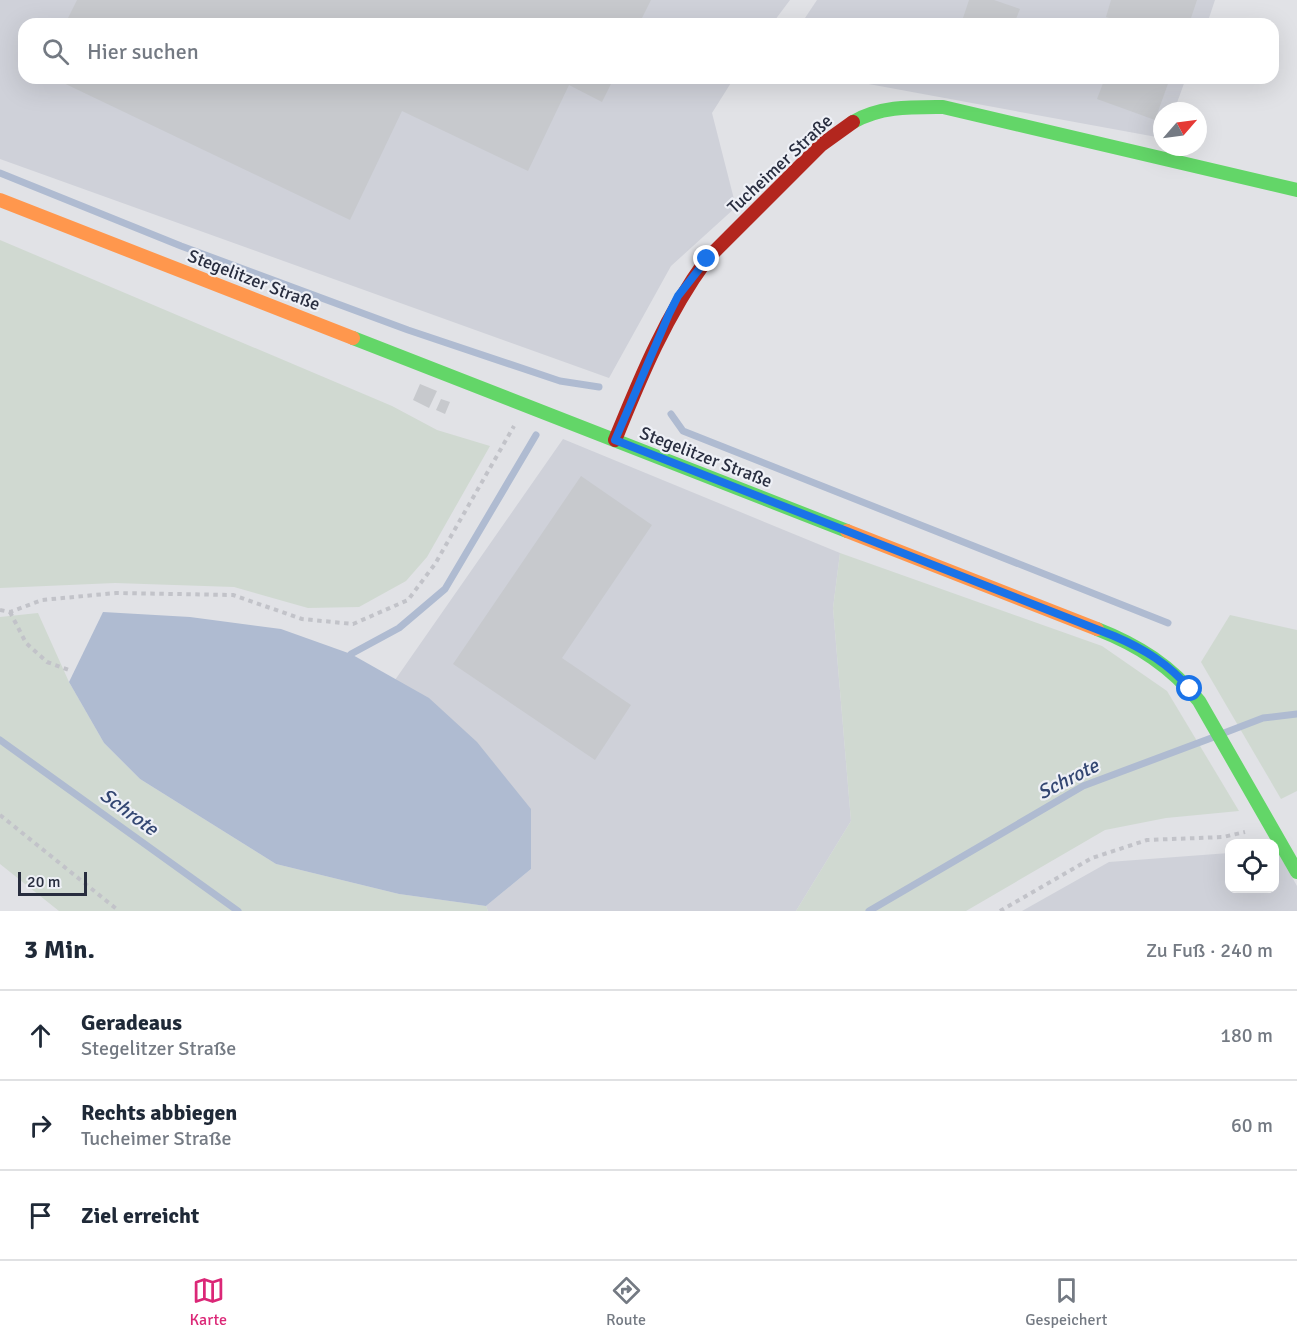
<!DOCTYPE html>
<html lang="de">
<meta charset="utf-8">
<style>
body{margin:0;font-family:Signika,sans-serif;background:#f2f2f3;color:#1f2937}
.controls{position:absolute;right:18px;bottom:18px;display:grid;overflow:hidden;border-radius:12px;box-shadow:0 6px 24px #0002}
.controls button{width:54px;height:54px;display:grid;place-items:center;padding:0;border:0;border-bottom:2px solid #e0e1e3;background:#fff;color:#1f2937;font:30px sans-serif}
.compass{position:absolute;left:1153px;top:102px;width:54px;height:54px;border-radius:50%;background:#fff;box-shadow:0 6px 24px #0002;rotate:62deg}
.scale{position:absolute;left:18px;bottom:15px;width:69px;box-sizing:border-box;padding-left:6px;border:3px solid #282d3f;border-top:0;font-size:16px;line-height:21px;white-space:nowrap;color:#282d3f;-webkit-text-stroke:4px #eef0f6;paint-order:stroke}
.stop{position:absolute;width:18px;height:18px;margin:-14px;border:4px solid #1a73e8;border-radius:50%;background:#fff}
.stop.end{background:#1a73e8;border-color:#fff;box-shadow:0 2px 6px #0008}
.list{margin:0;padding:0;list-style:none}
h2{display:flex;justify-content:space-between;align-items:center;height:78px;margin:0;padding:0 24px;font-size:26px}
h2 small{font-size:20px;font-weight:400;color:#747a83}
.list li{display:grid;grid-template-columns:39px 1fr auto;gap:18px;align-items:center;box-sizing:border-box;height:90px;padding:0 24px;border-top:2px solid #e0e1e3}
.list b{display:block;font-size:22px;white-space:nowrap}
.list p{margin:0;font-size:20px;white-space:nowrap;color:#747a83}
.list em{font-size:20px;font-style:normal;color:#747a83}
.icon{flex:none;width:33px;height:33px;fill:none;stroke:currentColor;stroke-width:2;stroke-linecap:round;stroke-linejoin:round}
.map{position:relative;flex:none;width:1297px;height:911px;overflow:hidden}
.search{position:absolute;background:#fff;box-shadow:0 6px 24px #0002;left:18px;right:18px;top:18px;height:66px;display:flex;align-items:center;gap:15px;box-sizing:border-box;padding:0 21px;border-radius:18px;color:#747a83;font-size:22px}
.sheet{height:348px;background:#fff}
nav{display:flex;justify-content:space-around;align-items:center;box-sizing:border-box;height:84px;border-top:2px solid #e0e1e3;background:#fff;font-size:16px;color:#747a83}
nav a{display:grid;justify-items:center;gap:3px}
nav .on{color:#db2777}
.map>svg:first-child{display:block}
.built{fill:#cfd1d9}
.green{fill:#d0d9d1}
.water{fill:#afbbd1}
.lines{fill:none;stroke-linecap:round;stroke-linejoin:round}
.stream{stroke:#afbbd1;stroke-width:7}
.building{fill:#c7c9cd}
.path{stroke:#c2c3c9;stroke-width:4;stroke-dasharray:4.5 4.5;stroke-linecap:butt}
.fast{stroke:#63d668;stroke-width:14}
.slow{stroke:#ff974d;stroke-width:14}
.jam{stroke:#b3261e;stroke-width:14}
.route{stroke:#1a73e8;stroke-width:8}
.labels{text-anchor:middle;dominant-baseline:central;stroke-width:4.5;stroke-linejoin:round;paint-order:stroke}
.street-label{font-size:18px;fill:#282d3f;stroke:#eef0f6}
.water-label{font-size:20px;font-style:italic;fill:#334672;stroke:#eef0f6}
</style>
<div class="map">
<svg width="1297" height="911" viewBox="0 0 1297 911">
<rect width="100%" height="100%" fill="#e1e2e6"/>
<g class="built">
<path d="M0,0h790l-18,24h-748v54h710l-22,35 24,94 -65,59 -62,112 -609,-219z"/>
<path d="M817,0h398l-8,24h-406z"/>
<path d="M836,78h350l-12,33h-12v27z"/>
<path d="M563,439l277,114 -7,55 18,213 -55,90h-308l-2,-5 45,-37 -136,-189z"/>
<path d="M1274,849h2l21,37v25h-275l87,-49 120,-9 1,35h44z"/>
</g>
<g class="green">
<path d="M0,240l392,166 45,24 53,16 -63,111 -21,24 -47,26 -51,1 -74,-21 -119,-4 -115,5z"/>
<path d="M840,553l262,93 65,45 72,120 -73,7 -61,12 -139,81h-170l55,-90 -18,-213z"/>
<path d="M38,613l31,69 35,61 36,36 136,85 123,30 87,12 2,5h-429l-59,-47v-247z"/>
<path d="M1230,615l67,15v161l-16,8 -80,-137z"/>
</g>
<path class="water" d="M103,612l87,5 91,12 70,25 78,44 48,44 54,67v60l-45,37 -87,-12 -123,-30 -136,-85 -36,-36 -35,-61z"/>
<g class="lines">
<g class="stream">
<path d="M0,173l181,73 227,84 152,51 39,6"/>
<path d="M671,414l12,17 485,192"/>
<path d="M351,654l48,-26 46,-39 91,-154"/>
<path d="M1224,733l39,-15 34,-4"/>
<path d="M0,740l238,171"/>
<path d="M869,911l214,-125 131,-49"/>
</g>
</g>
<g class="building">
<path d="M77,0h574l-12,24h-574z"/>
<path d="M969,0h25l26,9 -6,15h-53z"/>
<path d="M1111,0h86l-8,24h-62l-21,-7z"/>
<path d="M53,78h561l-12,24 -33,-17 -41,86 -126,-60 -52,109z"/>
<path d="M1105,78h65l-15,42 -58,-21z"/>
<path d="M420,384l17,7 -8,17 -16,-8z"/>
<path d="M441,399l9,3 -5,12 -9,-4z"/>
<path d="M581,476l71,49 -90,133 69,47 -36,55 -142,-96z"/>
</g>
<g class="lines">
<g class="path">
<path d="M0,610l10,2 32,-12 74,-7 117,2 69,24 51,5 55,-24 27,-36 79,-138"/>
<path d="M10,612l16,31 21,19 22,8"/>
<path d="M0,815l119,96"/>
<path d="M1000,911l92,-53 55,-18 76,-3 22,-5"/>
</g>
<g class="fast">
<path d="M853,122c28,-16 58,-15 90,-15l354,83"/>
<path d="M353,338l494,193"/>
<path d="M1097,629c41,16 74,37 102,72l98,171"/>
</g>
<g class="slow">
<path d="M0,200l353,138"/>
<path d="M847,531l250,98"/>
</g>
<path class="jam" d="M615,440c26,-64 51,-125 92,-181l114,-114 32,-23"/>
</g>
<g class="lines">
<path class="route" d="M707,259l-29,37 -9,18 -54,126 499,196c30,13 55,28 76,53"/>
</g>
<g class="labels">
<g class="street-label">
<text transform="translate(780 164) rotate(-43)">Tucheimer Straße</text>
<text transform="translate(254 280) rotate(21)">Stegelitzer Straße</text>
<text transform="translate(706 457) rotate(21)">Stegelitzer Straße</text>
</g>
<g class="water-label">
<text transform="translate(1068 779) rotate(-27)">Schrote</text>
<text transform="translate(129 812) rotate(36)">Schrote</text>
</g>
</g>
</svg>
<div class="controls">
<button><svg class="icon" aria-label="locate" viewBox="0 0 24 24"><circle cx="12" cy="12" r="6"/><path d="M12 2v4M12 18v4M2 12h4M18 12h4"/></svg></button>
</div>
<svg class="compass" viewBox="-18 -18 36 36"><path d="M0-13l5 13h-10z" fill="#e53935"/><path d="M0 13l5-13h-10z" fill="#747a83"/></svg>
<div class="scale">20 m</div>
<div class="stop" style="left:1190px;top:689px"></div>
<div class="stop end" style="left:707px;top:259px"></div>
<div class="search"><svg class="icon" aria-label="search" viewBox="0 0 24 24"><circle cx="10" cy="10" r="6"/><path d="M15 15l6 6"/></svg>Hier suchen</div>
</div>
<section class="sheet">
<h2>3 Min.<small>Zu Fuß · 240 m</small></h2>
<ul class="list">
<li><svg class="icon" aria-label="ahead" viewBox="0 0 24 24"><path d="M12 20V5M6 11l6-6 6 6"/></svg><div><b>Geradeaus</b><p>Stegelitzer Straße</p></div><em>180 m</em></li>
<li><svg class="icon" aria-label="right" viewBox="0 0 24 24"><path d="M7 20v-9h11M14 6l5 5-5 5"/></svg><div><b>Rechts abbiegen</b><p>Tucheimer Straße</p></div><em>60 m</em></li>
<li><svg class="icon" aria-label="arrive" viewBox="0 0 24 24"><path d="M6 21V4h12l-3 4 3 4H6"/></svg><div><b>Ziel erreicht</b></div></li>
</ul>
</section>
<nav>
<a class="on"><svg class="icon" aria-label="map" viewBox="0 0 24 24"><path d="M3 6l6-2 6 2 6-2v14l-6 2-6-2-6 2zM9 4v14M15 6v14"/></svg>Karte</a>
<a><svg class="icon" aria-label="directions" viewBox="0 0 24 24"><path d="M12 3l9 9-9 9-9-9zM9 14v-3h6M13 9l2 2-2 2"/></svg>Route</a>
<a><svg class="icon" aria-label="saved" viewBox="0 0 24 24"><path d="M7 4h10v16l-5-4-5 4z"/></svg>Gespeichert</a>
</nav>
